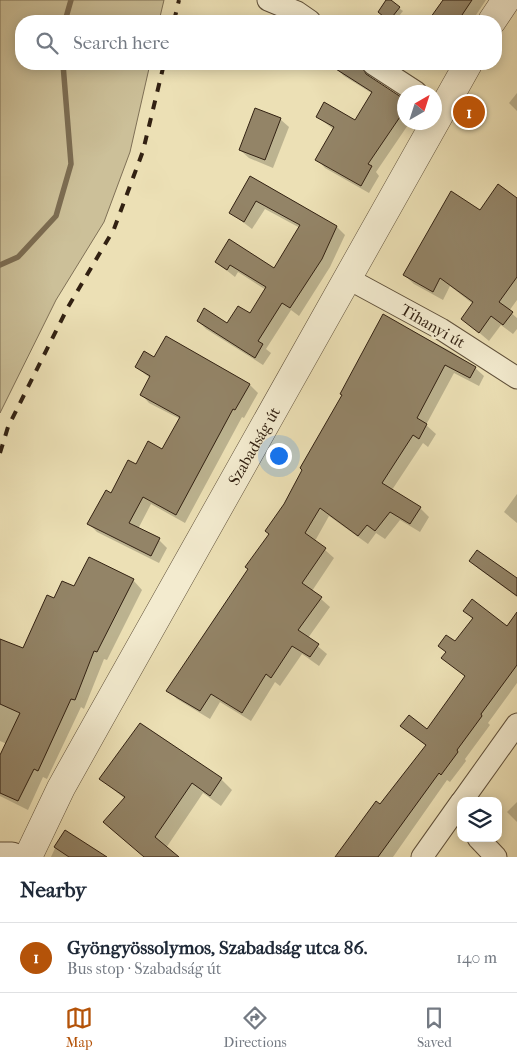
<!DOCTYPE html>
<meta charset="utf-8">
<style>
body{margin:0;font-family:"IM FELL French Canon",serif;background:#f6f6f7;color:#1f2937}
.controls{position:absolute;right:15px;bottom:15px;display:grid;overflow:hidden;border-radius:10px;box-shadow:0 2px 12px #0003}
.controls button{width:45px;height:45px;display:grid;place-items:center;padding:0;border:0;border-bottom:1px solid #e0e1e3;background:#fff;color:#1f2937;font:25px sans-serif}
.compass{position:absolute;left:397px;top:85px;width:45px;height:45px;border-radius:50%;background:#fff;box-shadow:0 2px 12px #0003;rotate:39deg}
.you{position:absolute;left:278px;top:455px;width:18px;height:18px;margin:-12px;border:4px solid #fff;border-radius:50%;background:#1a73e8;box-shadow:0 0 0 8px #1a73e833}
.badge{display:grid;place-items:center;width:32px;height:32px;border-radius:50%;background:#b45309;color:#fff;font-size:16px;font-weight:700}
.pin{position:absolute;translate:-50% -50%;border:2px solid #fff;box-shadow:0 1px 5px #0006}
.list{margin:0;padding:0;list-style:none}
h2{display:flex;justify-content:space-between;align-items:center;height:65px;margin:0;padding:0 20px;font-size:21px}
h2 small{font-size:16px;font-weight:400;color:#747a83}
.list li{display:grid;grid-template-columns:32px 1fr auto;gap:15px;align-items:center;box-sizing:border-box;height:70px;padding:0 20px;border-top:1px solid #e0e1e3}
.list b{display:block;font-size:19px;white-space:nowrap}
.list p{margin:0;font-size:16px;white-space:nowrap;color:#747a83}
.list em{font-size:16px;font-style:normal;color:#747a83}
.icon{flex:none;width:28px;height:28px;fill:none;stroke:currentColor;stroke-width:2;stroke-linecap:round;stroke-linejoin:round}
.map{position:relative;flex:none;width:517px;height:857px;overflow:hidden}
.search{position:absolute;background:#fff;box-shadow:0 2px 12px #0003;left:15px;right:15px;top:15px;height:55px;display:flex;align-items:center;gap:12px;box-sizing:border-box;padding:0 18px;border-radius:20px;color:#747a83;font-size:19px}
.sheet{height:135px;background:#fff}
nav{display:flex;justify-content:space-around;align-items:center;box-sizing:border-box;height:70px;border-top:1px solid #e0e1e3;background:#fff;font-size:14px;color:#747a83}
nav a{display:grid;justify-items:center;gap:2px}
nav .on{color:#b45309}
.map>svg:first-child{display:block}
.green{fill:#ccc099;stroke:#7f7056}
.shadow{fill:#0003}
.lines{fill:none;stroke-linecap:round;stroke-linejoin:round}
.stream{stroke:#7c6d53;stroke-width:5.5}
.building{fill:#938467;stroke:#322112}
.minor-casing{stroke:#60513b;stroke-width:23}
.tertiary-casing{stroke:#60513b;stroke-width:29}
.minor{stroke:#f3ebcf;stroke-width:21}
.tertiary{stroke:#f3ebcf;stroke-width:28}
.rail{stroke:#322112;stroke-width:4;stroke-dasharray:9 9;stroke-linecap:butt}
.labels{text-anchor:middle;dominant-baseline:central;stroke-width:5;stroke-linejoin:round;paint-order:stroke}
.street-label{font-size:16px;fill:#322112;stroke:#f3ebcf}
</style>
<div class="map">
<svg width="517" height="857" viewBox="0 0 517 857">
<rect width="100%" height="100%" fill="#ece0b5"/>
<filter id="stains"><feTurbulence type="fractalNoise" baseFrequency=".004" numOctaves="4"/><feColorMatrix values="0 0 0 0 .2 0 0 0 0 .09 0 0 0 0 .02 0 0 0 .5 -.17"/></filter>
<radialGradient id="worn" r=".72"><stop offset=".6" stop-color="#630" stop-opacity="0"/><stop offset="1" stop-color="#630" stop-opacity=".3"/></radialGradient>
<path class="green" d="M0,0h164l-5,21h-138v43h129l-20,88 -26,70 -48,78 -56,113z"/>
<g class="shadow">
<path d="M388,0l15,11 -8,10h-4l-8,-6z"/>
<path d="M444,0h42l-14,21h-42z"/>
<path d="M338,64h23l8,7 1,7 34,23v21h6l-34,50 3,4 -10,17 -44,-25 -8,-9 17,-29 -17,-14 38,5 18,-27 -29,-18 -9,-9z"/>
<path d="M431,64h13l-4,6z"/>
<path d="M517,93v18l-8,-8z"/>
<path d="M280,119l9,8 -16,41 -24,-10 -9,-8z"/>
<path d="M250,178l87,49 8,8 -15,32 -31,49 -8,-6 -25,39 5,4 -8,12 -57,-36 -8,-8 30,3 22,-9 16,-25 -28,-18 -3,5 -19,-15 58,7 26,-41 -35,-19 -13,20 -21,-16z"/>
<path d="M517,199v101l-8,11 8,7v11l-4,5 -12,-9 -12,16 -27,-23 11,-14 -23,-18 -7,14 -29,-16 -10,-9 76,-64z"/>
<path d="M383,315l69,37 22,15 10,9 -5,10 -25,-13 -28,52 10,9 -8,13 -5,-4 -31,47 28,18 9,9 -9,15 -20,-12 -15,19 -9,-6 -8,11 -39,-28 -14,25 19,17 -22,33 18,16 -22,31 19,16 -8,12 -17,-12 -22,32 -5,-4 -24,39 -31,-19 -10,17 -33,-20 -9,-9 81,-120 21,-36z"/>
<path d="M167,337l83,48 8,8 -14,25 -2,-1 -57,106 -34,-19 -13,25 21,11 8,8 -8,15 -62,-31 -8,-8 47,-58 27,-16 17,-31 -31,-16 -8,-9 9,-16 -14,-11 18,-8z"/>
<path d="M517,494v29l-13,-11z"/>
<path d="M470,561l47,19v17l-38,-28z"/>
<path d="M133,580l9,10 -35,70 -3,-1 -20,50 -3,-2 -34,72 -4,-2 -15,33 -28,-14v-38l7,-14 -7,-3v-100l23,9 31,-50 21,-12z"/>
<path d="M465,611l43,16 9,-12v68l-29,40 2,2 -25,34 1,2 -16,21 -3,-2 -54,77h-56l90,-110 -25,-21 25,5 39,-54 -23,-19 4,-5 -7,-7 16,-3 17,-23z"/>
<path d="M101,779h120l11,11 -11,16 -18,-13 -37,55 10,9h-32l-39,-35 20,-23z"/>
<path d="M517,802v20l-10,-10z"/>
<path d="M56,846l48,11h-53z"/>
</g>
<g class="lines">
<g class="stream">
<path d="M65,21l6,-21"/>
<path d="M0,265l18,-8 38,-41 15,-52 -8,-100"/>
</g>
</g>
<g class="building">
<path d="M386,0h5l9,7 -11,14 -11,-9z"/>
<path d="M443,0h29l-14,21h-30z"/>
<path d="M328,64h33l5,10 38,25v12l-36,53 4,2 -11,20 -46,-26 19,-33 -18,-10 8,-15 31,18 17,-28z"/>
<path d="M255,108l26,10 -16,42 -26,-10z"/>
<path d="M250,176l87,50 -15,33 -32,49 -8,-5 -24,38 5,3 -8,14 -58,-37 7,-13 23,15 11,-17 12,7 16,-26 -36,-22 -3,5 -12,-8 14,-23 45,29 26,-43 -44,-24 -12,21 -15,-9z"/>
<path d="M498,184l19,14v79l-18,25 14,10 -10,13 -12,-9 -12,17 -18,-14 12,-17 -33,-24 -7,14 -30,-17 48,-84 29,19z"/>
<path d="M383,314l93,53 -6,11 -25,-13 -28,53 10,6 -8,15 -6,-4 -31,48 39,24 -11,17 -20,-12 -15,19 -8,-6 -9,11 -38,-28 -15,25 21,15 -24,35 20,14 -24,33 21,14 -9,13 -18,-11 -21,32 -5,-4 -24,39 -31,-19 -11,17 -34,-20 82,-122 -3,-2 24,-33 -4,-3 19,-27 18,-34 -2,-2 42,-73 -2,-1z"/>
<path d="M166,336l84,48 -15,26 -2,-1 -57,106 -33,-18 -14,26 31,15 -9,18 -64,-32 19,-34 5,3 17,-33 8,4 12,-23 14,8 18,-32 -40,-22 10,-19 -15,-9 9,-16 10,6z"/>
<path d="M477,550l40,28v18l-48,-35z"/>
<path d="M89,557l45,22 -37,73 -3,-1 -19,49 -4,-1 -33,72 -4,-2 -16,32 -18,-8v-38l20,-42 -20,-9v-65l23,9 24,-53 7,3 8,-17 12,5z"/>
<path d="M472,599l35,27 10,-14v53l-36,49 1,2 -25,34 1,2 -17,23 -2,-2 -61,84h-43l41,-56 4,3 46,-59 -26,-19 9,-11 18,14 38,-53 -24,-18 5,-6 -8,-6 8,-11 9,6 18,-23 -10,-7z"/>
<path d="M140,723l82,55 -12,18 -18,-13 -37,54 24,20h-35l-41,-35 22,-25 -26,-18z"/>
<path d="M65,830l42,27h-38l-15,-10z"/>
</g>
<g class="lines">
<defs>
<g id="minor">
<path d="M268,0l29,12 13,9"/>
<path d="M373,64l43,28"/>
<path d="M347,278l94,51 76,49"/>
<path d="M462,801l55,-77"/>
<path d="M478,838l18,19"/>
<path d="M0,853h12l12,4"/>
<path d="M422,857l39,-55"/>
</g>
<g id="tertiary">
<path d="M492,21l14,-21"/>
<path d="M28,857l33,-69 38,-68 369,-656"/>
</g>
</defs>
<use href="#minor" class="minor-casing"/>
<use href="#tertiary" class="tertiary-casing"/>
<use href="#minor" class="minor"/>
<use href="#tertiary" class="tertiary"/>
<g class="rail">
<path d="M174,21l5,-21"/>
<path d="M0,453l8,-26 60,-120 46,-78 29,-78 21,-87"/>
</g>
</g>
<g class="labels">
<g class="street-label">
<text transform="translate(433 326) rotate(30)">Tihanyi út</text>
<text transform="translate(254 446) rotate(-60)">Szabadság út</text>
</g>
</g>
<rect width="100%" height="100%" filter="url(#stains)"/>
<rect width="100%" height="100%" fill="url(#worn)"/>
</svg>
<div class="controls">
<button><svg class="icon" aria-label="layers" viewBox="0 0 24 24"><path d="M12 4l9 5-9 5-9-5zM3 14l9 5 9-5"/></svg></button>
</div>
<svg class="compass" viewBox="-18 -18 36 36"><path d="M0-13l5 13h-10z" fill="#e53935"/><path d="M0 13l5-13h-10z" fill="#747a83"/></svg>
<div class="you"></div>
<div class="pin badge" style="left:469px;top:112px">1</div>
<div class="search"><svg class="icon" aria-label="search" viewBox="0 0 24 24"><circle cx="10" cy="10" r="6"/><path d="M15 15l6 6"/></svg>Search here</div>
</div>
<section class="sheet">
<h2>Nearby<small></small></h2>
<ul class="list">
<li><span class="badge">1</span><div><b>Gyöngyössolymos, Szabadság utca 86.</b><p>Bus stop · Szabadság út</p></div><em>140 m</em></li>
</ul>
</section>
<nav>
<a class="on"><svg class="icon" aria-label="map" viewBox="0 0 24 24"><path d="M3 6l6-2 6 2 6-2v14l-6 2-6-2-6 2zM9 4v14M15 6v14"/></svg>Map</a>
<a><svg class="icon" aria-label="directions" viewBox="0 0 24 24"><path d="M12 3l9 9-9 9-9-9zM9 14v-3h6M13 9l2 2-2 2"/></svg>Directions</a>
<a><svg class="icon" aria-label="saved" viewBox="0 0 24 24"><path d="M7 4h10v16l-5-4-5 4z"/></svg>Saved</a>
</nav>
